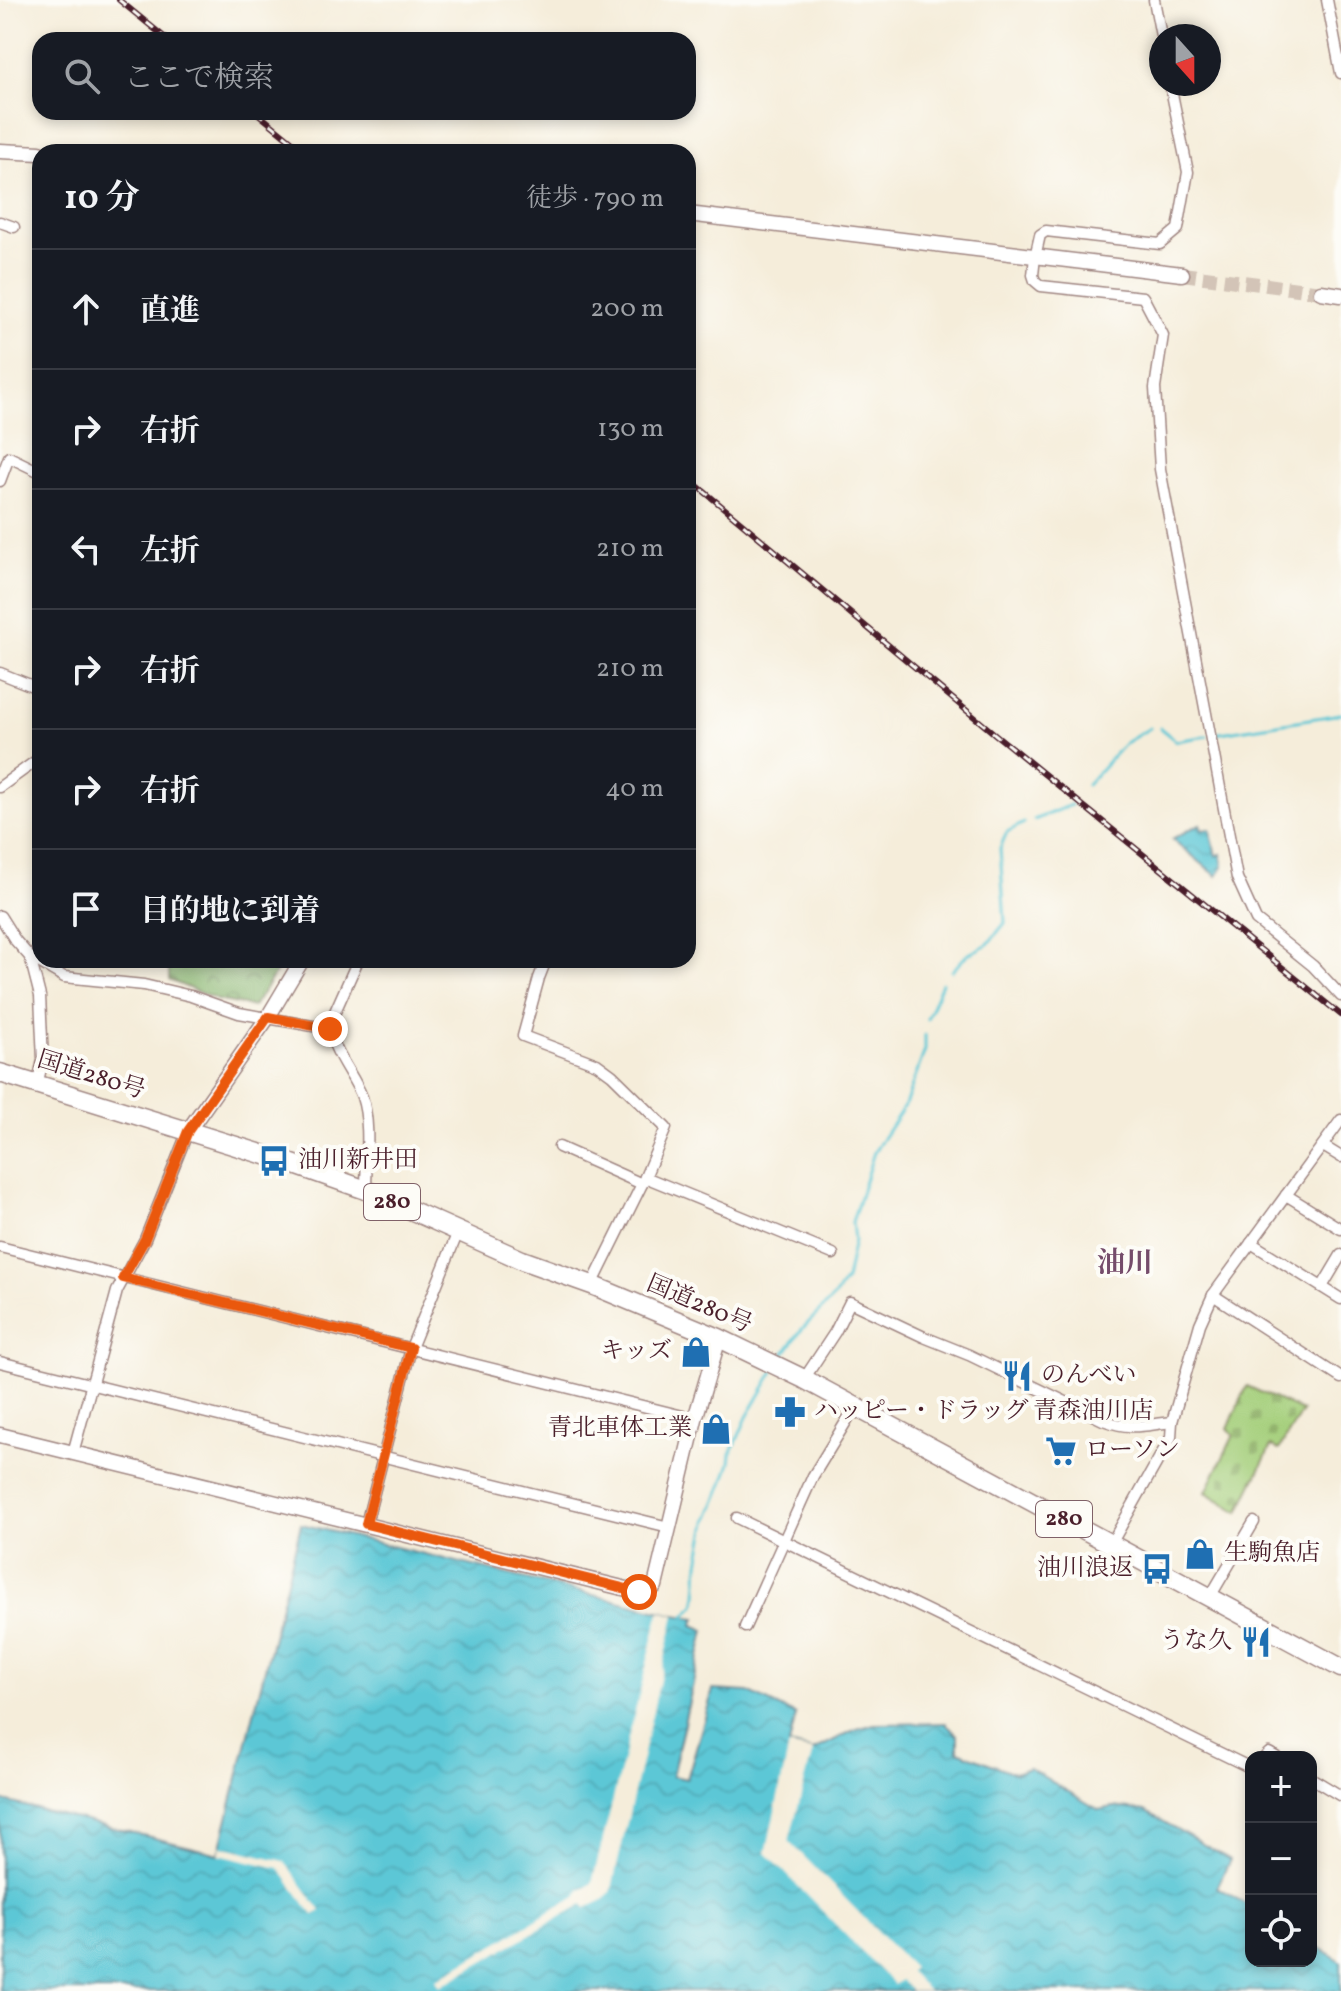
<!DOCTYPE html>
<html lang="ja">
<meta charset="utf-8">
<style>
body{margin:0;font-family:Vollkorn,"Noto Serif JP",serif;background:#20242c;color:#f1f3f6}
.controls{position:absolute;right:24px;bottom:24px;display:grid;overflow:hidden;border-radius:16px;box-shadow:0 4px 12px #0003}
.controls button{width:72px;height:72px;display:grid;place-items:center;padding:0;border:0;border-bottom:2px solid #363941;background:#171b24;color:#f1f3f6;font:40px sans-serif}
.compass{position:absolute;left:1149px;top:24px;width:72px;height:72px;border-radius:50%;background:#171b24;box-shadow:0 4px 12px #0003;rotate:159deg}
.stop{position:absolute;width:24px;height:24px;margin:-18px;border:6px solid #ea580c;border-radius:50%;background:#fff}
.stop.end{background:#ea580c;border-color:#fff;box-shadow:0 2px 8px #0008}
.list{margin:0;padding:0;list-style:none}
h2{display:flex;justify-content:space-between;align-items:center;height:104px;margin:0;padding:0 32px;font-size:34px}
h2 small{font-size:26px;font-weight:400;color:#9ea1a6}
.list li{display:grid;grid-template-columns:52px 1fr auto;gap:24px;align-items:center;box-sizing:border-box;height:120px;padding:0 32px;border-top:2px solid #363941}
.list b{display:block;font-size:30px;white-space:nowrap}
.list em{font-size:26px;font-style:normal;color:#9ea1a6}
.icon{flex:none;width:44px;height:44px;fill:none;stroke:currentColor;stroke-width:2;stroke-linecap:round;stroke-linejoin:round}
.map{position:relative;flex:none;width:1341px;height:1991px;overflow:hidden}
.search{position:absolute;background:#171b24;box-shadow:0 4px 12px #0003;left:32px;top:32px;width:664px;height:88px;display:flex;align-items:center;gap:20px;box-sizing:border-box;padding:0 28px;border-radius:24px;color:#9ea1a6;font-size:30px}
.panel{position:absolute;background:#171b24;box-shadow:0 4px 12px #0003;left:32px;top:144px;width:664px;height:824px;border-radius:24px}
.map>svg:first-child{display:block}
.forest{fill:url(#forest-crowns);stroke:#67684b;stroke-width:2}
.cemetery{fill:url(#cemetery-stones);stroke:#787753;stroke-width:2}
.water{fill:url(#water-waves);stroke:#537380;stroke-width:2}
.pier{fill:#f5edda}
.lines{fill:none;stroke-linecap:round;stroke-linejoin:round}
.stream{stroke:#5cc7d6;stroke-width:3}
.secondary-tunnel{stroke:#d3c4b7;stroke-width:14;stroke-dasharray:14 7;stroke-linecap:butt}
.street-casing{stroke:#a08682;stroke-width:13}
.secondary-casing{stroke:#a08682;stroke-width:17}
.highway-casing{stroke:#a08682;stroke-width:21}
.street{stroke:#fff;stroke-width:10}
.secondary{stroke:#fff;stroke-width:14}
.highway{stroke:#fff;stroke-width:18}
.rail-casing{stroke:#4a1f2b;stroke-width:6}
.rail{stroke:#fdfcf7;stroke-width:3;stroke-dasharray:9;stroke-linecap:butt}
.route{stroke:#ea580c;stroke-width:10}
.labels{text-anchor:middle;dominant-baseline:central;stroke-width:8;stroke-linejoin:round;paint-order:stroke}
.shield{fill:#fdfcf7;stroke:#806168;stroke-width:2}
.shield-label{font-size:22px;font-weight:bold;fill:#4a1f2b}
.street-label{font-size:24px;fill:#4a1f2b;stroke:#fdfcf7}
.poi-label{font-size:24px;fill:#4a1f2b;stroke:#fdfcf7;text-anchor:start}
.quarter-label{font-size:28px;font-weight:bold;fill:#754c6b;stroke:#fdfcf7}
</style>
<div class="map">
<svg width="1341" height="1991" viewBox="0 0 1341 1991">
<defs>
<pattern id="forest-crowns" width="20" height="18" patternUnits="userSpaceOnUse" patternTransform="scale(2)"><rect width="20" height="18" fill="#84b26b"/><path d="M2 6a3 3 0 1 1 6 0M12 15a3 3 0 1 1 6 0" fill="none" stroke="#6e9058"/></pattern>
<pattern id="cemetery-stones" width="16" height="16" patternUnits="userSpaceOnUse" patternTransform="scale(2)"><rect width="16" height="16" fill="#a5cf7b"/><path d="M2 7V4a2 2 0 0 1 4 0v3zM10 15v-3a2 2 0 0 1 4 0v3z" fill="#90b16a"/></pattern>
<pattern id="water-waves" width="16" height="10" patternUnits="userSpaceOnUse" patternTransform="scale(2)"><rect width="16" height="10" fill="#5cc7d6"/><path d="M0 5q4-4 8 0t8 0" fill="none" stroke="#52aab8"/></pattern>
</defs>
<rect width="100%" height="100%" fill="#fdfcf7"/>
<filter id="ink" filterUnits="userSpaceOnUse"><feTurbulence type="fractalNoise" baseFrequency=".0125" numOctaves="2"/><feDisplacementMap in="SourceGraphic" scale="16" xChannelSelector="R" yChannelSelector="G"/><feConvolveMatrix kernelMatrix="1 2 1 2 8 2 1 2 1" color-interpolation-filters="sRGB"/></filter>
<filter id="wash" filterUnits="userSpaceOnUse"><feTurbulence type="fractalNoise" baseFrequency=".006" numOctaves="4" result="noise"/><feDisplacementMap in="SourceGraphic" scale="32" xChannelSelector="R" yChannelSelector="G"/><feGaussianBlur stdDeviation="1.8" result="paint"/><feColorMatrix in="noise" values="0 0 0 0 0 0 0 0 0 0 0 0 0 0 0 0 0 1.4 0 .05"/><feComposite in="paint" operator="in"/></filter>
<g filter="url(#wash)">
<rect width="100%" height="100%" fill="#f5edda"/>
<path class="forest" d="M169,960h115l-31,47 -36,-7 -48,-20z"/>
<path class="cemetery" d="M1247,1386l55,25 -23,39 -8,-4 -32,66 -33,-20 28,-57 -6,-7z"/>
<g class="water">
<path d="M1200,824l2,6 8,-1 6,27 5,-2 2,13 -6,9 -45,-37z"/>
<path d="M301,1524l374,91 21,3 -3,7 12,5 -33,146 15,3 26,-89 35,2 48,23 -7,30 24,6 41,-21 20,-6 72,-1 12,13v15l56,22 15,-5 70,42 14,-3 32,4 85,49 -13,27 34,20v54h60v-18l30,18v30h-1341v-191l219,54z"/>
</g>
<g class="pier">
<path d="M660,1611l15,4 -64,277 -6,7 -19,9 -3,-4 -143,82 -4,-7 142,-84 2,-5 12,-7z"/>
<path d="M789,1746l24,5 -24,90 124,127 -4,3 19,20h-17l-10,-11 -7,5 -128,-132z"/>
<path d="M221,1846l63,15 37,50 -8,4 -34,-47 -60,-14z"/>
</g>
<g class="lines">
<g class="stream">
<path d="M1160,728l16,13 31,-5"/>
<path d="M1214,734l127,-20"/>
<path d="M1087,785l38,-42 25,-15"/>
<path d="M1034,820l37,-15"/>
<path d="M952,971l15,-16 21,-11 17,-21 -5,-75 7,-16 17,-9"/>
<path d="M927,1019l15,-36"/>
<path d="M779,1361l23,-32 32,-32 12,-17 8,-40 -2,-18 22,-70 31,-47 20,-55v-15"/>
<path d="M685,1616l10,-11 2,-10 2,-32 8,-41 15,-36 8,-23 1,-9 16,-37 27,-46"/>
</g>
</g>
</g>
<g filter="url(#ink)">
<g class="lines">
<path class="secondary-tunnel" d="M1182,274l139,18"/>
<defs>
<g id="street">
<path d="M1154,0l7,36"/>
<path d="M1327,0l14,73"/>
<path d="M1170,84l18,88 -10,57 -18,15 -114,-13 -6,4 -5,22 -2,18 2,6 6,5 102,11 20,38 -8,53 5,81 77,409 19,42 57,46 28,30"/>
<path d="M0,222l14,5"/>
<path d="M0,481l9,-24 31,15"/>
<path d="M0,673l40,16"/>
<path d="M0,787l40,-29"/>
<path d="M0,916l15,24 15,17 34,20 80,8 47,11 48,17 91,16"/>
<path d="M30,957l10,39 3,64 -6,25"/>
<path d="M358,960l-28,63c0,27 23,50 32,74 9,26 4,65 4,93"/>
<path d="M546,960l-7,18 -16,58 74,28 15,11 54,53 -24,56 -50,101"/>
<path d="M1323,1146l18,11"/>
<path d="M559,1147l83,37"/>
<path d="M645,1177l188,77"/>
<path d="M1286,1195l55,34"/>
<path d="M1251,1243l90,56"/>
<path d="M0,1247l695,172"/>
<path d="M1322,1287l19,-32"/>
<path d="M1213,1295l128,83"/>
<path d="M0,1362l669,165"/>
<path d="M804,1379l31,-47 15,-30 74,35 45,18 134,65c30,11 40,5 69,2"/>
<path d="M73,1453l44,-162 28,-52 43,-108"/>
<path d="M737,1518l514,250"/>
<path d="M366,1524l45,-176 47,-116"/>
<path d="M1111,1544l60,-107 1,-15 28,-98 13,-29 128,-175"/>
<path d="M1210,1597l44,-75"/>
<path d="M745,1627l68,-151 42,-69"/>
<path d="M1265,1757l4,-4 7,4"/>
<path d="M1311,1778l30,18"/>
</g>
<g id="secondary">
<path d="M0,151l40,2"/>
<path d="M688,214l494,60"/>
<path d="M1321,292l20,3"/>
<path d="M188,1131l80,-114 34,-57"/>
<path d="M0,1435l639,157h8l8,-6 40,-167 24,-81"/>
</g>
<path id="highway" d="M0,1073l278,86 88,31 156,70 70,25 127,53 85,41 537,289"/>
</defs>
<use href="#street" class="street-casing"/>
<use href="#secondary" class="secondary-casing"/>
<use href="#highway" class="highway-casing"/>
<use href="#street" class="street"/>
<use href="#secondary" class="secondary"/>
<use href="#highway" class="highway"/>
<defs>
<g id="rail">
<path d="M119,0l49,40"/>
<path d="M256,112l49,40"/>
<path d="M688,478l308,257 345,280"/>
</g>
</defs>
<use href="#rail" class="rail-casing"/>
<use href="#rail" class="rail"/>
</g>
</g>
<g class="lines" filter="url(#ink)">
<path class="route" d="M330,1029l-62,-12 -80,114 -43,108 -22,39 288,70 -45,176 273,68"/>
</g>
<defs>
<symbol id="bus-bare" viewBox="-9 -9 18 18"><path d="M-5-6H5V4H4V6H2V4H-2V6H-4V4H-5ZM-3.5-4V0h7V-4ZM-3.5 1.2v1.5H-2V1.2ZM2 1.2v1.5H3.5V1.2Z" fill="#1f6fb2" stroke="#fdfcf7" stroke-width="2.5" paint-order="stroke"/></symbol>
<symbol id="shop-bare" viewBox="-9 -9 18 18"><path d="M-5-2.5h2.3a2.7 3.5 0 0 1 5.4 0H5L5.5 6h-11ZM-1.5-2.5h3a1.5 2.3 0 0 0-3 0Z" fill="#1f6fb2" stroke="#fdfcf7" stroke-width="2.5" paint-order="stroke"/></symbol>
<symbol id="restaurant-bare" viewBox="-9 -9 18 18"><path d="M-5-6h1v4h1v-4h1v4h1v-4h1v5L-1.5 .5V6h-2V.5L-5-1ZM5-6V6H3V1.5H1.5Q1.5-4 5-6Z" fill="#1f6fb2" stroke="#fdfcf7" stroke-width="2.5" paint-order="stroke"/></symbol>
<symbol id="pharmacy-bare" viewBox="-9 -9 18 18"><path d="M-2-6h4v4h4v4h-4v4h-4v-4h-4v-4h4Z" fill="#1f6fb2" stroke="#fdfcf7" stroke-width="2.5" paint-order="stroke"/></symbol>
<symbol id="supermarket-bare" viewBox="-9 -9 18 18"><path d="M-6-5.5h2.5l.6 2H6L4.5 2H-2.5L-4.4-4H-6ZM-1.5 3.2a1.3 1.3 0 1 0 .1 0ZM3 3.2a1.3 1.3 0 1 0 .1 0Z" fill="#1f6fb2" stroke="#fdfcf7" stroke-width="2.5" paint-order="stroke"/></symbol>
</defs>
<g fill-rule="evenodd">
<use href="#bus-bare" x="252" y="1139" width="44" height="44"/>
<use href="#shop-bare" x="674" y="1330" width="44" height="44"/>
<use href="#restaurant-bare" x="995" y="1354" width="44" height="44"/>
<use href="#pharmacy-bare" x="768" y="1390" width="44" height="44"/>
<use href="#shop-bare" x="694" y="1407" width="44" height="44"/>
<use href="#supermarket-bare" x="1039" y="1429" width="44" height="44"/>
<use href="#shop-bare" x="1178" y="1532" width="44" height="44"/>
<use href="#bus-bare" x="1135" y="1547" width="44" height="44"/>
<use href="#restaurant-bare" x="1234" y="1620" width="44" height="44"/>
</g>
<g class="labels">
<g class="shield">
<rect x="364" y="1184" width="56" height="36" rx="6"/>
<rect x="1036" y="1501" width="56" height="36" rx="6"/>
</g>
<g class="shield-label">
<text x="392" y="1202">280</text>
<text x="1064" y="1519">280</text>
</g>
<g class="street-label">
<text transform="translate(91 1076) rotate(17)">国道280号</text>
<text transform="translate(699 1305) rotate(23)">国道280号</text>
</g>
<g class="poi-label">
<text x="298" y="1161">油川新井田</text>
<text x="672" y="1352" text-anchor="end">キッズ</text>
<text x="1041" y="1376">のんべい</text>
<text x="814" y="1412">ハッピー・ドラッグ 青森油川店</text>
<text x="692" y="1429" text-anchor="end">青北車体工業</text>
<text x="1085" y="1451">ローソン</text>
<text x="1224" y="1554">生駒魚店</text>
<text x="1133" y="1569" text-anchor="end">油川浪返</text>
<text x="1232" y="1642" text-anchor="end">うな久</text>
</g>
<g class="quarter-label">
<text x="1125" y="1264">油川</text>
</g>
</g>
</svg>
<div class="controls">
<button>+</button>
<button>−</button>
<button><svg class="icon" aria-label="locate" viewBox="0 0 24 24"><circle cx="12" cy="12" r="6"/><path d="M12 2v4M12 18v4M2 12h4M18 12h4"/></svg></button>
</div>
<svg class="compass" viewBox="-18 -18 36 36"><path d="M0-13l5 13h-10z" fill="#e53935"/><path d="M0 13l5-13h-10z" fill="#9ea1a6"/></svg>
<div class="stop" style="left:639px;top:1592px"></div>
<div class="stop end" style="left:330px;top:1029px"></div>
<div class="search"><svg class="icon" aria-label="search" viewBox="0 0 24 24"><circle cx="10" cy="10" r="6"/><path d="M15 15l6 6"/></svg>ここで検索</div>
<section class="panel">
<h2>10 分<small>徒歩 · 790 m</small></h2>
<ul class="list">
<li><svg class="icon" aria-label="ahead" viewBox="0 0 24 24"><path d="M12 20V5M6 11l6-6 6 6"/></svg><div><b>直進</b></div><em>200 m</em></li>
<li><svg class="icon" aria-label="right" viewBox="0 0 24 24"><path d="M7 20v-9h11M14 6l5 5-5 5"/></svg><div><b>右折</b></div><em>130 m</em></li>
<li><svg class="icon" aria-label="left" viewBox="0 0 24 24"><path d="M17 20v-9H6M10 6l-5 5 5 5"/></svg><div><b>左折</b></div><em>210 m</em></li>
<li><svg class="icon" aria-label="right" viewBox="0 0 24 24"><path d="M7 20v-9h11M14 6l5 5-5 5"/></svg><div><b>右折</b></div><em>210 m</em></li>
<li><svg class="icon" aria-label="right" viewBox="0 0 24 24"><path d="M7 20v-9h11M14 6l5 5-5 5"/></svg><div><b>右折</b></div><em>40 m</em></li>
<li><svg class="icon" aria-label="arrive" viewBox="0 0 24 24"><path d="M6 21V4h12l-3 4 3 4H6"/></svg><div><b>目的地に到着</b></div></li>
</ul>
</section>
</div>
